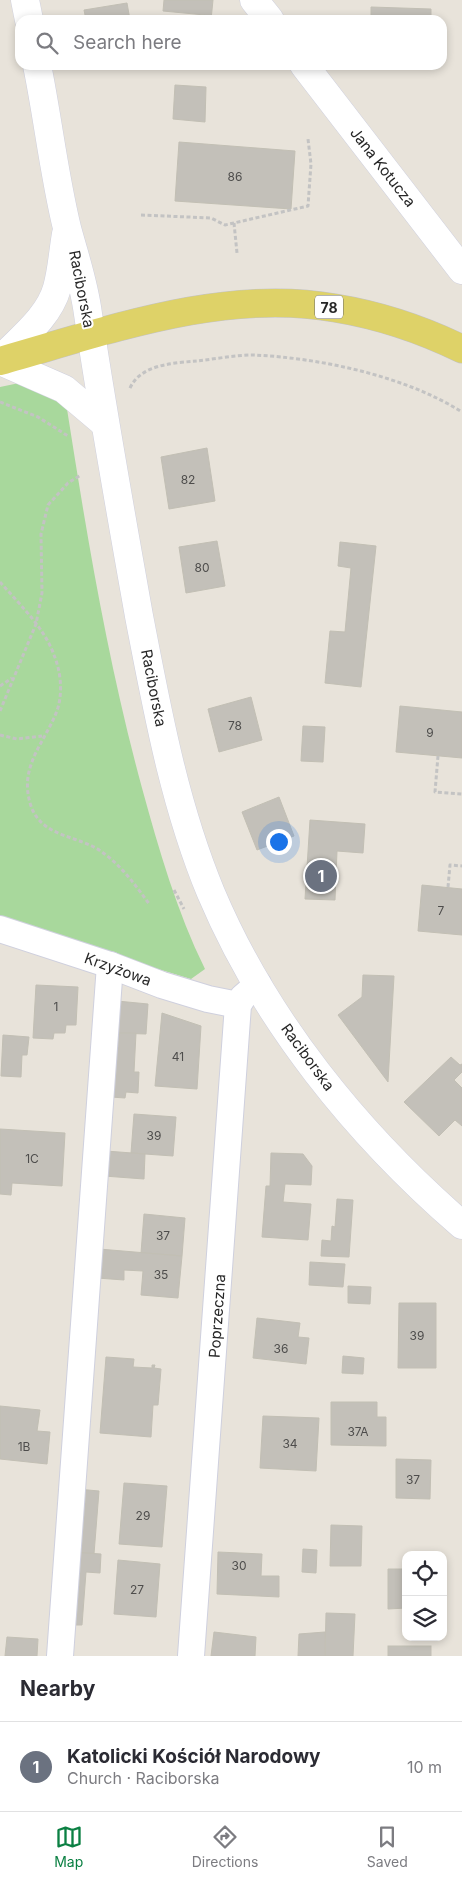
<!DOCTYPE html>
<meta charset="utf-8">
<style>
body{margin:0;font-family:Inter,sans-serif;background:#f7f7f7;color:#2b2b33}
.controls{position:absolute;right:15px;bottom:15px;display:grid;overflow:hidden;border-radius:10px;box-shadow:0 2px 8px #0003}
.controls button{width:45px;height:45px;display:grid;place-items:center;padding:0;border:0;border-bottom:1px solid #e1e1e2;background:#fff;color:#2b2b33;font:25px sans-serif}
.you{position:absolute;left:278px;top:841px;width:18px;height:18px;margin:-12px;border:4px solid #fff;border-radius:50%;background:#1a73e8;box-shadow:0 0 0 8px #1a73e833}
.badge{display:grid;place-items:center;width:32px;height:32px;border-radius:50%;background:#0b8043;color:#fff;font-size:16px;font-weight:700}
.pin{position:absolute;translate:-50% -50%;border:2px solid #fff;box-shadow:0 1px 5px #0006}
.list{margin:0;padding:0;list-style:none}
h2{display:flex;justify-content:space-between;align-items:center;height:65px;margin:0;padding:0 20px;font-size:21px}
h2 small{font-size:16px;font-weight:400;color:#7c7c81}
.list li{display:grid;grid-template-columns:32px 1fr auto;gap:15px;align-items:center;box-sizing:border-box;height:90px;padding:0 20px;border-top:1px solid #e1e1e2}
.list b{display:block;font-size:19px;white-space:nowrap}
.list p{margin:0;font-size:16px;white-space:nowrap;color:#7c7c81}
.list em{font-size:16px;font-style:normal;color:#7c7c81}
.icon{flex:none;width:28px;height:28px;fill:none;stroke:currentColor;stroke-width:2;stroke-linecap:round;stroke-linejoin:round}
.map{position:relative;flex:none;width:462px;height:1656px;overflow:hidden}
.search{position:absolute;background:#fff;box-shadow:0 2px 8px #0003;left:15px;right:15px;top:15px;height:55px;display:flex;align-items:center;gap:12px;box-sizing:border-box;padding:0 18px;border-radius:15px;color:#7c7c81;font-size:19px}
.sheet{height:155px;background:#fff}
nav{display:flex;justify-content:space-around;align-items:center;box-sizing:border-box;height:70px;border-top:1px solid #e1e1e2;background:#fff;font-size:14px;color:#7c7c81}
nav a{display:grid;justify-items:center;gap:2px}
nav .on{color:#0b8043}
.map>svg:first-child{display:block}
.green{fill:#a8d89c}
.building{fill:#c3c0b9;stroke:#c2bfb4}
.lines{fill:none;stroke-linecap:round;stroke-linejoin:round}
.minor-casing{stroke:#cfd0de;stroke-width:28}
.tertiary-casing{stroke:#cfd0de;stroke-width:29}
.secondary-casing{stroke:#cfd0de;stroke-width:29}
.primary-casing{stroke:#c3c3c3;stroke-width:29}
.path{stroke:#c3c3c3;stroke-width:3;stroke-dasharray:4 2.5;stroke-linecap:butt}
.minor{stroke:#fff;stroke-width:26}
.tertiary{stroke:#fff;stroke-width:28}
.secondary{stroke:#fff;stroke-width:28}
.primary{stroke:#ded268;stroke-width:28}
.labels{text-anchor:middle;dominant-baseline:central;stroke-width:4;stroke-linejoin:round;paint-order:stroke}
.number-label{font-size:12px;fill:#4e4d4c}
.shield{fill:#fff;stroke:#686868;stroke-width:1}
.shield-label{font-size:14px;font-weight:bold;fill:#272727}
.street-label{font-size:15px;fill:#272727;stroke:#fff}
</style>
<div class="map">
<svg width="462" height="1656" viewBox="0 0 462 1656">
<rect width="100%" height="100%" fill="#e8e3da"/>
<path class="green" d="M24,382l33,14 10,13c20,128 41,254 75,379 17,62 35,124 63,181l-14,10 -191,-58v-534z"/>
<g class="building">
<path d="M164,0h49l-2,20h-7l1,-5 -42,-4z"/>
<path d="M127,3l3,17h-44l-2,-10z"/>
<path d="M371,7l60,2v11h-60z"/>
<path d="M175,85l31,2 -1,35 -32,-3z"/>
<path d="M179,142l116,9 -4,58 -116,-8z"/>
<path d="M207,448l8,53 -46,8 -8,-52z"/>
<path d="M217,541l8,45 -39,7 -7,-46z"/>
<path d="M340,542l36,4 -15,141 -36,-4 5,-52 15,1 6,-64 -13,-2z"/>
<path d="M251,697l11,43 -43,12 -11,-43z"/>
<path d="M400,706l62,6v46l-66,-6z"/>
<path d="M303,726l22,1 -2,35 -22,-1z"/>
<path d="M279,797l15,39 -37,14 -15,-38z"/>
<path d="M310,820l55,4 -2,29 -26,-2 -2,49 -30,-1z"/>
<path d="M422,885l40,4v46l-44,-4z"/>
<path d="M363,975l31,1 -6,106 -50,-67 24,-18z"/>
<path d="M36,985l42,2 -2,38h-10l-1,8h-11l-1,6 -20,-1z"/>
<path d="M117,1001l31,3 -2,30 -30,-1z"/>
<path d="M162,1013l39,13 -4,63 -42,-3z"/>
<path d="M116,1033h20l-2,39h5l-1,21 -12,-1 -1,6 -14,-1z"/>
<path d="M3,1035l26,2 -2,18h-5l-1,22 -20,-1z"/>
<path d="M451,1057l9,8 2,-1v8l-8,8 8,8v38l-7,-6 -16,16 -35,-34z"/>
<path d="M134,1114l42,3 -3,39 -42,-3z"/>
<path d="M0,1129l65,4 -3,53 -50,-3 -1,12 -11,-1z"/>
<path d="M106,1151l39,3 -1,25 -40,-3z"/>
<path d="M271,1153l32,1 9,12 -1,19 -26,-1 -2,18 28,2 -3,36 -46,-3 4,-51h4z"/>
<path d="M337,1199l16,1 -4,57 -28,-1 1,-16 9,1 1,-15 3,1z"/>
<path d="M144,1214l41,4 -3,38 -41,-3z"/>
<path d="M99,1249l83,7 -4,42 -37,-3 2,-24 -19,-1v10l-27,-2z"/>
<path d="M310,1262l35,2 -2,23 -34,-2z"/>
<path d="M348,1286l23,1 -1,17 -22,-1z"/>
<path d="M399,1303h37v65h-38z"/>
<path d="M257,1318l43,5 -2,14 11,1 -3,26 -53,-6z"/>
<path d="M343,1356l21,2 -1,16 -21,-1z"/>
<path d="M106,1357l28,2 -1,8 19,1v-3h3l-1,3 7,1 -3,36h-5l-2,32 -51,-4z"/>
<path d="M331,1402h46v15h9v29l-55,-1z"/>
<path d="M0,1406l40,4 -3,21 13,1 -3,32 -47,-5z"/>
<path d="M263,1416l56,2 -3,53 -56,-3z"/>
<path d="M396,1459l35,1 -1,39 -34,-1z"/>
<path d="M124,1483l43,3 -5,61 -43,-3z"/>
<path d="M77,1489l22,2 -5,63 -22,-2z"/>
<path d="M331,1525l31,1 -1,40h-31z"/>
<path d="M303,1549l14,1 -1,23 -14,-1z"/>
<path d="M72,1552l29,2 -1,19 -14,-1 -4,53h-14z"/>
<path d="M218,1552l44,2 -1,22h18v21l-62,-3z"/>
<path d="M118,1560l42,4 -4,53 -42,-3z"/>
<path d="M388,1569h18v39l-18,1z"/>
<path d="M326,1613l29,1 -2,42h-28z"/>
<path d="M214,1632l42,5 -1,19h-44z"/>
<path d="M325,1632v24h-27l1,-22z"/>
<path d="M7,1637l31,2 -1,17h-32z"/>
<rect x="388" y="1646" width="43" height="10"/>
</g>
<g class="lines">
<defs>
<g id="minor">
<path d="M0,929l110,36 52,20 46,14 30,6"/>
<path d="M60,1656l50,-691"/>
<path d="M191,1656l47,-651 5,-8 15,-13"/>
</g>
<g id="tertiary">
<path d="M25,0l4,20"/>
<path d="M37,65c11,54 17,110 30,163 8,30 17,55 21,86 15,101 33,201 51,302 18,93 35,188 72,277 54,128 146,241 251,332"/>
<path d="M0,360c21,-22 49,-43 57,-72 5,-18 6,-37 9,-54"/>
<path d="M0,361l64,28 39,33"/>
</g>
<g id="secondary">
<path d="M254,0l16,20"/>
<path d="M304,65l158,205"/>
</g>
<path id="primary" d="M0,361c107,-30 223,-73 335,-53 43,7 88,22 127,41"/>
</defs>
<use href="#minor" class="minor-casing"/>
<use href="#tertiary" class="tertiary-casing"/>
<use href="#secondary" class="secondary-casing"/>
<use href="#primary" class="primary-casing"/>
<g class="path">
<path d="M141,215l70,3 14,7 83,-19 3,-42 -3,-25"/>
<path d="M234,223l3,30"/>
<path d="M130,388c11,-24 44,-25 67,-27 18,-2 38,-6 57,-6 66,3 151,21 208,57"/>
<path d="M0,402l38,15 30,19"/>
<path d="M0,582c19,22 44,45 54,73 7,17 9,38 3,56 -13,33 -39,56 -26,95 11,32 48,29 71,46 20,14 34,34 48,53"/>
<path d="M0,686l12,-8"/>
<path d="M0,711l36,-87 6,-31 -1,-59 7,-29 20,-22 13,-8"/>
<path d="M0,735l17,4 25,-3"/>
<path d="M438,756l-3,36 27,2"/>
<path d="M448,887l2,-22 12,1"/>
<path d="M174,890l10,19"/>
</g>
<use href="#minor" class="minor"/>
<use href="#tertiary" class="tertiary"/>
<use href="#secondary" class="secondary"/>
<use href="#primary" class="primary"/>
</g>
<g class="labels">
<g class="number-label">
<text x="235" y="176">86</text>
<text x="188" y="479">82</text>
<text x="202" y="567">80</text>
<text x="235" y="725">78</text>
<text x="430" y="732">9</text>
<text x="441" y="910">7</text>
<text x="56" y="1006">1</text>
<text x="178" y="1056">41</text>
<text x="154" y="1135">39</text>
<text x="32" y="1158">1C</text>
<text x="163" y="1235">37</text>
<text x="161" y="1274">35</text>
<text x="417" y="1335">39</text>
<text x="281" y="1348">36</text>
<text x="358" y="1431">37A</text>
<text x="290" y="1443">34</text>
<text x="24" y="1446">1B</text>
<text x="413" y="1479">37</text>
<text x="143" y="1515">29</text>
<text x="239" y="1565">30</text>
<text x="137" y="1589">27</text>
</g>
<rect class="shield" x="315" y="295.5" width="28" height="23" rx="4"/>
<g class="shield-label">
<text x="329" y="307">78</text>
</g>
<g class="street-label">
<text transform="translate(383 167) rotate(52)">Jana Kotucza</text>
<text transform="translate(82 289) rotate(79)">Raciborska</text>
<text transform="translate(154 688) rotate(79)">Raciborska</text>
<text transform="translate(118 969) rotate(20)">Krzyżowa</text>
<text transform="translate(308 1057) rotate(54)">Raciborska</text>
<text transform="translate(217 1316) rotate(-86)">Poprzeczna</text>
</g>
</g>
</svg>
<div class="controls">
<button><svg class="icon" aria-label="locate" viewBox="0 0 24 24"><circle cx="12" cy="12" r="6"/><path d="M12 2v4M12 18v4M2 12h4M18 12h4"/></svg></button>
<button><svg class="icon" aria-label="layers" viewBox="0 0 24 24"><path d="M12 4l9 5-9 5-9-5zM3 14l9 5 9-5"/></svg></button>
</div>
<div class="you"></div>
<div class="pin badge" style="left:321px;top:876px;background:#6b7280">1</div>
<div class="search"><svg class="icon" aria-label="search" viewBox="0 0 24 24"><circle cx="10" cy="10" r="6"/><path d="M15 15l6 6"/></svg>Search here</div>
</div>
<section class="sheet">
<h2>Nearby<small></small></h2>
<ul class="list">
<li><span class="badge" style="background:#6b7280">1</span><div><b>Katolicki Kościół Narodowy</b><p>Church · Raciborska</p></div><em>10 m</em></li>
</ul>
</section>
<nav>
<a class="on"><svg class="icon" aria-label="map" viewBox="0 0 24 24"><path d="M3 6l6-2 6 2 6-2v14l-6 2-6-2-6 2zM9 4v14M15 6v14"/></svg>Map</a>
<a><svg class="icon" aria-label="directions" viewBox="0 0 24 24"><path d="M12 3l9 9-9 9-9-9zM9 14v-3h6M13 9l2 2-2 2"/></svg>Directions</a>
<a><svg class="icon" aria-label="saved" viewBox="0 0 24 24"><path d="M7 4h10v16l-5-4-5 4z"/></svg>Saved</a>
</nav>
